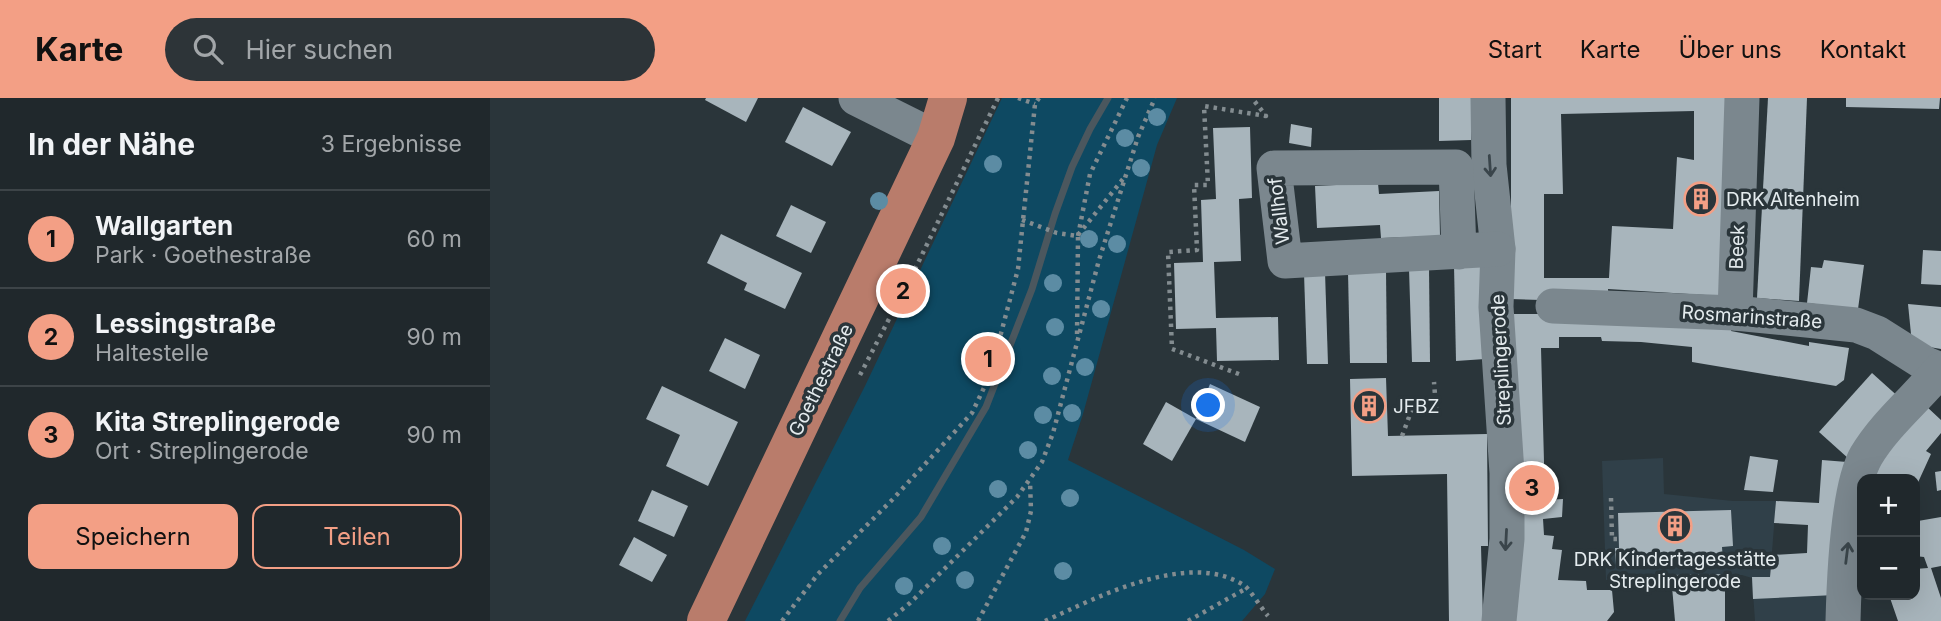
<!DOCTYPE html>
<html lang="de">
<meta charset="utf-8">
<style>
body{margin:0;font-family:Inter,sans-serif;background:#2d3438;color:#f1f3f6}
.controls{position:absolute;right:21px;bottom:21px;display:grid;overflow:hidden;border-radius:14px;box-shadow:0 7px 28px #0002}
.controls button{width:63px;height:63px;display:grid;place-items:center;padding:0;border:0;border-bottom:2px solid #3d4448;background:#20282c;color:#f1f3f6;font:35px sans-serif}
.you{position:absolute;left:719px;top:308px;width:24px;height:24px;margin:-18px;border:5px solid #fff;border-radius:50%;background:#1a73e8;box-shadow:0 0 0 10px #1a73e833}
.badge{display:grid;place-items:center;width:46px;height:46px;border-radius:50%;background:#f39f85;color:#111;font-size:23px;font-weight:700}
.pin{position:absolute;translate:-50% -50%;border:4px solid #fff;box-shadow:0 2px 7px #0006}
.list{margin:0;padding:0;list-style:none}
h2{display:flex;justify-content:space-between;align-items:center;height:91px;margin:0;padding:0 28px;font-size:30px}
h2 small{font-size:23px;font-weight:400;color:#a2a6a9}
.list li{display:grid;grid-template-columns:46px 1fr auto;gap:21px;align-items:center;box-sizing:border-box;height:98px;padding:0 28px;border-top:2px solid #3d4448}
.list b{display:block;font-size:26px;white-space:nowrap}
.list p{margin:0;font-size:23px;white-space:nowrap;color:#a2a6a9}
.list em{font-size:23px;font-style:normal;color:#a2a6a9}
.actions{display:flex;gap:14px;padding:21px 28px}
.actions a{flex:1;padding:16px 0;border:2px solid #f39f85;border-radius:14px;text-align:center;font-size:24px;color:#f39f85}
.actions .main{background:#f39f85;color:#111}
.icon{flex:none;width:38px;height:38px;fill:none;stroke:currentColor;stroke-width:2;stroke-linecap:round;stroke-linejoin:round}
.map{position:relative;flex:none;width:1451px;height:523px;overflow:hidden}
header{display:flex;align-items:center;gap:42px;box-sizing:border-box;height:98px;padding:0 35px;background:#f39f85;color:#111}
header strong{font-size:33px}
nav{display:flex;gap:38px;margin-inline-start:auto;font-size:24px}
.search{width:490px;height:63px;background:#2d3438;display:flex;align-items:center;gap:18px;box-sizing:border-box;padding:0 24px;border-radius:38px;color:#a2a6a9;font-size:26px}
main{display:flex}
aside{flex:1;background:#20282c}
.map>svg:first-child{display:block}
.built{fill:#304049}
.green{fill:#0e4962}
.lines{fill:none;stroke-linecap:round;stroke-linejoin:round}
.stream{stroke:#4b575e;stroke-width:7}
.building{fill:#a8b5bc;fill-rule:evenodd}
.path{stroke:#838c90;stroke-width:4.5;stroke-dasharray:3.5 5;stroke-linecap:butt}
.minor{stroke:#7b878e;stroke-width:35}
.major{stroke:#b97c6b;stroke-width:38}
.tree{fill:#5c8ca4}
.oneway{stroke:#3a454b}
.labels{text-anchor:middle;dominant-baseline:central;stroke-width:7;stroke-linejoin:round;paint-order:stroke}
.poi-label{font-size:19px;fill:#e4ebee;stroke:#2a353a;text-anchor:start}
.street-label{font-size:19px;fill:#e4ebee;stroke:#2a353a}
</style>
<header>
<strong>Karte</strong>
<div class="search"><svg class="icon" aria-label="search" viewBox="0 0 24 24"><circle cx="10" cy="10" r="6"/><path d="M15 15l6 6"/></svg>Hier suchen</div>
<nav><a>Start</a><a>Karte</a><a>Über uns</a><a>Kontakt</a></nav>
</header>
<main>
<aside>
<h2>In der Nähe<small>3 Ergebnisse</small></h2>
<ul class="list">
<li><span class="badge">1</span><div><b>Wallgarten</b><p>Park · Goethestraße</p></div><em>60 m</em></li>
<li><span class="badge">2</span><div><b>Lessingstraße</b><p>Haltestelle</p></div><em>90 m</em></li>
<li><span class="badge">3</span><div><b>Kita Streplingerode</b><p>Ort · Streplingerode</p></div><em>90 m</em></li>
</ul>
<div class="actions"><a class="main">Speichern</a><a>Teilen</a></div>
</aside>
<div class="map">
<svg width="1451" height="523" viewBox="0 0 1451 523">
<rect width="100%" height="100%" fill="#2a353a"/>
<path class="built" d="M1173,360l1,36 69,7h43l-6,76 64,-3 1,47h-80l-3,-43 -10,-3h-71l-65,5 -4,-119z"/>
<path class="green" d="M512,0h175l-20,47 -74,269 -15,46 176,90 31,19 -10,25 -23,27h-497l120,-235z"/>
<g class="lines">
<path class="stream" d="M350,523l20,-33 61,-71 65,-110 46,-118 23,-75 17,-47 18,-38 18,-31"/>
</g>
<g class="building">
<path d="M216,0h52l-12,24 -41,-22z"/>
<path d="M949,0h32v42l-32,1z"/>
<path d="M1021,0h217l-6,198 -114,-7 1,13 -98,-3zM1204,13v49l-17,-3 -4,72 -61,-3 -3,52h-65v-84h19l-2,-80z"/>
<path d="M1278,0h39l-8,203 -42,-3z"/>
<path d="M1356,0h94l-1,11 -93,-2z"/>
<path d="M313,9l48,25 -19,34 -47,-24z"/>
<path d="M801,26l21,4 -1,19 -22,-4z"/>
<path d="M760,29l2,71 -13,1 2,62 -27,1 2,56 62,-1 1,43 -62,1 -1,-33 -40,1 -2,-66 29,-1 -2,-62 15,-1 -3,-71z"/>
<path d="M888,85l1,11 60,-3 1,45 -59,2 -1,-13 -63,3 -2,-42z"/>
<path d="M301,107l35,17 -15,31 -35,-17z"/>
<path d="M231,136l81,39 -17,36 -41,-19 3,-7 -40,-20z"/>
<path d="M1433,152l18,1v34l-20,-1z"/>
<path d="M1334,162l40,5 -6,44 -51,-6 4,-36 11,1z"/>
<path d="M990,166l5,95 -29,2 -2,-96z"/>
<path d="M939,170l1,94h-18l-3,-93z"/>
<path d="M896,173l1,92h-37l-2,-91z"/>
<path d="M835,174l3,92h-21l-3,-91z"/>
<path d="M1418,206l33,3v42l-29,-5z"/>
<path d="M1021,216h48l174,11 -2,6 78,15v-4l40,6 -5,32 -8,6 -144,-24v-15l-51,-5 -39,-1 -1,-4h-42v11h-18l4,152 18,-1 -1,18 -19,2 1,16 10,1 -2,13 10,1 -4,30 28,1 1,9h25l2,22 -7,9h-91z"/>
<path d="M235,240l35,17 -15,34 -36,-18z"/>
<path d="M1382,275l30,27 -53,59 -30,-27z"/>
<path d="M896,280l2,58 99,-2 1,112h-7l2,75h-34l-2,-147 -95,2 -2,-97z"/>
<path d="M720,286l50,23 -15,35 -49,-23z"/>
<path d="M172,288l76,36 -30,64 -42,-20 14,-31 -34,-16z"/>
<path d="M676,304l30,17 -24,42 -29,-17z"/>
<path d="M1436,308l15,14v13l-15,18 5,3 -16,35v-10h-43l6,-18z"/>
<path d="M1260,358l28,4 -5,32 -29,-2z"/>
<path d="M1332,362l25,2 -12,133 -82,4 -1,-22h18l2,-22 35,-2 1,-28 -34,-2 2,-22 43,2z"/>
<path d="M1451,373v19l-4,1 -2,-19z"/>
<path d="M162,392l36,16 -14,31 -36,-16z"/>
<path d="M1241,412l2,36 -11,1 1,15 -107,3 -1,-17h4l-1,-35z"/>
<path d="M1451,419v49l-10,2 10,30v23h-43l-9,-26h26v-26l13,-1 -4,-11 -9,-1v-30l4,1 -1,-6z"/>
<path d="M144,439l33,18 -15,27 -33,-17z"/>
<path d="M1235,476v47h-50l-4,-46z"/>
</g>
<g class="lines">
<g class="path">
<path d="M528,0l17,6"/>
<path d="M532,122l35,13 21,3 -1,102"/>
<path d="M588,137l45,-56"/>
<path d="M588,138l12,-62 37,-76"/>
<path d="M749,276l-67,-25 -4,-97 29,-2 -3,-65h14l-4,-79 62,10 -14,-18"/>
<path d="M370,277l58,-112 80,-165"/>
<path d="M912,338l10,-27 24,-1 -2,-26"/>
<path d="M1121,400l1,41h7"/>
<path d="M292,523l36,-47 74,-74 80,-87 18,-38 28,-106 17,-165 4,-6"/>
<path d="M398,523l22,-18 107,-106 25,-35 11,-29 46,-173 39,-123 17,-39"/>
<path d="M488,523l48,-89 5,-21 -1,-30"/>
<path d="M555,523c53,-24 145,-72 200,-35 5,4 17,23 23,30"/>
<path d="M698,523l59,-33"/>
</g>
<g class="minor">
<path d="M366,0l80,40"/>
<path d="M998,0l1,67 9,84 -2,58 11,166v66l-8,82"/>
<path d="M969,154l-3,-85 -182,1 11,93 213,-12"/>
<path d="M1063,208l182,7 121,12 21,8 49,31 15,6"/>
<path d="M1245,215l7,-215"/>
<path d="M1353,523c1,-40 4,-132 23,-165 19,-32 50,-57 74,-86"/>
</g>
<path class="major" d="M216,523l230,-483 12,-40"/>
</g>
<g class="tree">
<circle cx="667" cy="19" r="9"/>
<circle cx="635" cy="40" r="9"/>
<circle cx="503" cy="66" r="9"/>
<circle cx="651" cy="70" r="9"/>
<circle cx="389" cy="103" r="9"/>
<circle cx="599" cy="141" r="9"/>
<circle cx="627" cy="146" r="9"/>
<circle cx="563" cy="185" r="9"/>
<circle cx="611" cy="211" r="9"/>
<circle cx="565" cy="229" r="9"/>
<circle cx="595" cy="269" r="9"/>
<circle cx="562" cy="278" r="9"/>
<circle cx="582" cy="315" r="9"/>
<circle cx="553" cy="317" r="9"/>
<circle cx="538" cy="352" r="9"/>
<circle cx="508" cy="391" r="9"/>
<circle cx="580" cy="400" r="9"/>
<circle cx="452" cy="448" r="9"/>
<circle cx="573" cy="473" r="9"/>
<circle cx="475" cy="482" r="9"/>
<circle cx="414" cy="488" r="9"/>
</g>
<defs><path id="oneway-shaft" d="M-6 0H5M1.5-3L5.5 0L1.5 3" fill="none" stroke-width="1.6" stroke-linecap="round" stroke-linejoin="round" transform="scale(1.75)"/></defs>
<g class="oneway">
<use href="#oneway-shaft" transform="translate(1000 68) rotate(86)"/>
<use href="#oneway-shaft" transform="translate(1016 442) rotate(93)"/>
<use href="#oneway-shaft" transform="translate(1357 455) rotate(-83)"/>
</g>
<defs>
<symbol id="building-ring" viewBox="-11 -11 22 22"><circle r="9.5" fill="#2a353a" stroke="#f39f85" stroke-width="1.5"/><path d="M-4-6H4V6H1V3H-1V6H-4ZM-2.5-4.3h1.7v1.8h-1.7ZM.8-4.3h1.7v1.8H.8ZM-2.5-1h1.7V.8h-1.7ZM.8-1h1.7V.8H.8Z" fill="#f39f85"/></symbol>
</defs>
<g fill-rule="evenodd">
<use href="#building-ring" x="1192" y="82" width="38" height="38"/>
<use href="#building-ring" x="860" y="289" width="38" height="38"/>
<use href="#building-ring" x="1166" y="409" width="38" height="38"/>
</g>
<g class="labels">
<g class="poi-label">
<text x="1236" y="101">DRK Altenheim</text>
<text x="903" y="308">JFBZ</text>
<text x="1185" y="461" text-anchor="middle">DRK Kindertagesstätte<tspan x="1185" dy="22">Streplingerode</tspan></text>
</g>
<g class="street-label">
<text transform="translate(789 113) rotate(-97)">Wallhof</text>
<text transform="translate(1247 149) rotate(-88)">Beek</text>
<text transform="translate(1262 219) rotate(4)">Rosmarinstraße</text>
<text transform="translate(1011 262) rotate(-93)">Streplingerode</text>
<text transform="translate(331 282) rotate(-64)">Goethestraße</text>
</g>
</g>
</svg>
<div class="controls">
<button>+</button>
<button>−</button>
</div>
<div class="you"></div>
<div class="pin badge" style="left:498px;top:261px">1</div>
<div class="pin badge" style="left:413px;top:193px">2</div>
<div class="pin badge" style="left:1042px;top:390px">3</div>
</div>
</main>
